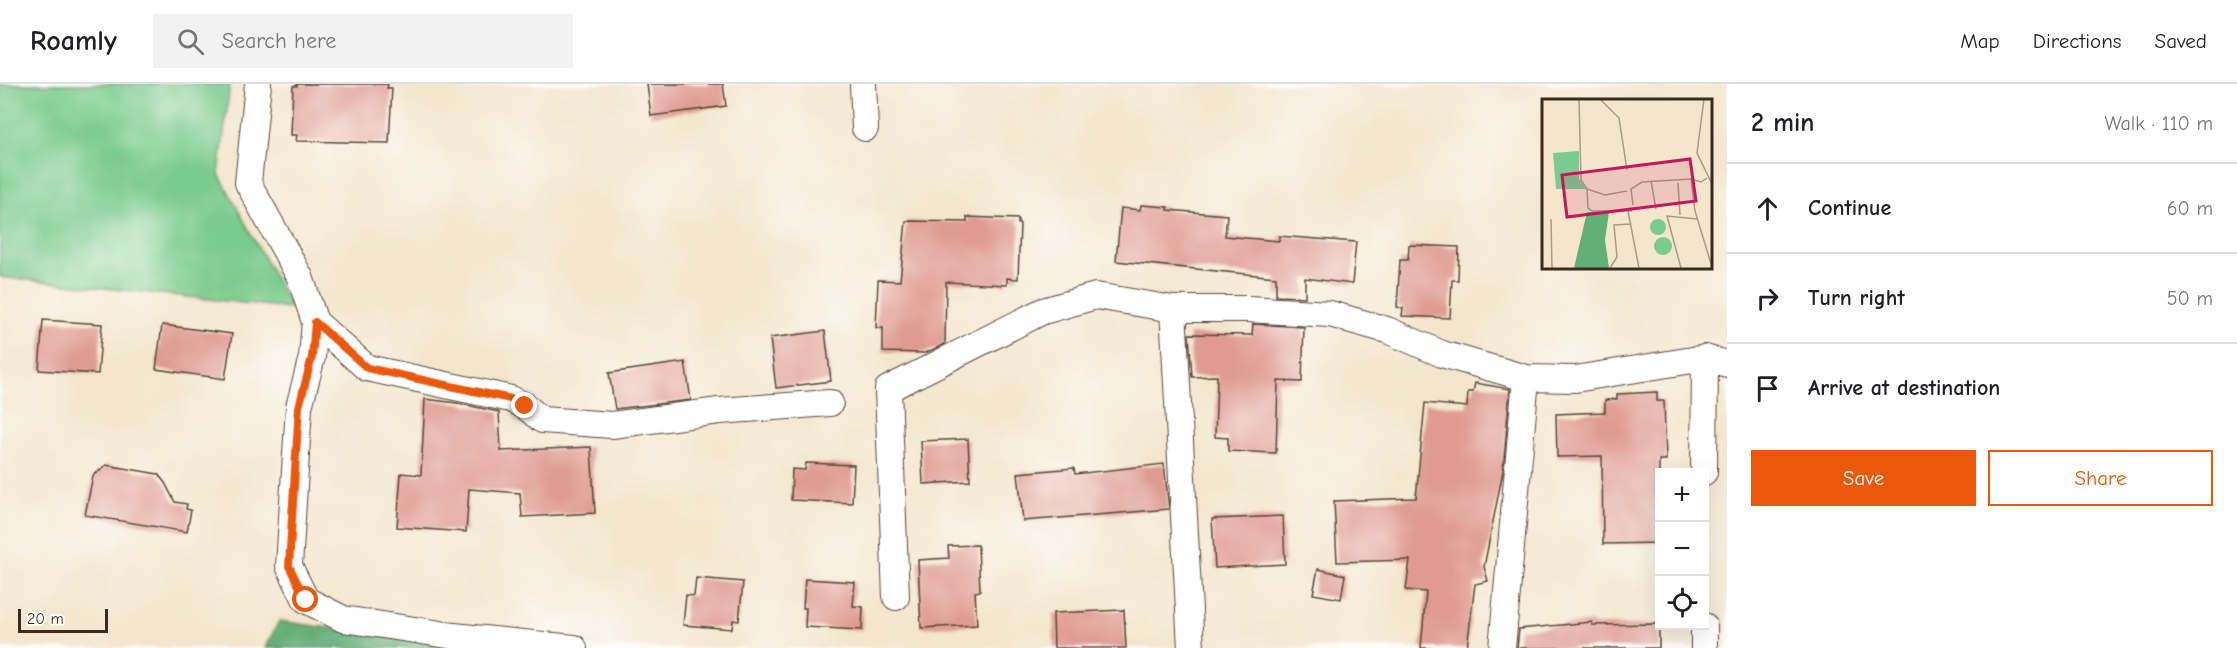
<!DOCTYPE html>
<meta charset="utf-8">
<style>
body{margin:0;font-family:"Comic Neue",sans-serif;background:#f2f2f2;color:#202124}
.controls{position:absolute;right:18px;bottom:18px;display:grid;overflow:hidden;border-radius:0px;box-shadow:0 6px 24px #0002}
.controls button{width:54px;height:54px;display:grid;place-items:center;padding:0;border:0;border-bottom:2px solid #e0e0e0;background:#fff;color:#202124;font:30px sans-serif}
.scale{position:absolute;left:18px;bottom:15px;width:90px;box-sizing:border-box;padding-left:6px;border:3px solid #3b2a1e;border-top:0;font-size:16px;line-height:21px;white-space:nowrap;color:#3b2a1e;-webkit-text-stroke:4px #fdfcf7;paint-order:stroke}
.stop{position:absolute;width:18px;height:18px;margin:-14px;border:4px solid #ea580c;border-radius:50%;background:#fff}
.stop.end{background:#ea580c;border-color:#fff;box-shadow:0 2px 6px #0008}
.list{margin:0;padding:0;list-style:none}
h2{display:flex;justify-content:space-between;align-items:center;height:78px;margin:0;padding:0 24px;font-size:26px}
h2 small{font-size:20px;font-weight:400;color:#757577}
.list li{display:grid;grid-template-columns:39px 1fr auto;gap:18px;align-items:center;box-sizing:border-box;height:90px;padding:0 24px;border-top:2px solid #e0e0e0}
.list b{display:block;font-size:22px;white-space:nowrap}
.list em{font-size:20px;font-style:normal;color:#757577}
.actions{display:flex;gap:12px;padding:18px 24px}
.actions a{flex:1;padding:14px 0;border:2px solid #ea580c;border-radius:0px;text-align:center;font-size:21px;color:#ea580c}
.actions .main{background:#ea580c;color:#fff}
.icon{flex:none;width:33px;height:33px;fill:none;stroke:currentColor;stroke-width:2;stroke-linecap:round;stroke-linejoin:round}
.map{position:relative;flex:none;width:1727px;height:564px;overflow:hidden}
header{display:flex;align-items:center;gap:36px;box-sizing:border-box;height:84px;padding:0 30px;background:#fff;border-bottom:2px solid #e0e0e0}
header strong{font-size:28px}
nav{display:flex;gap:33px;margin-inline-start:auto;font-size:21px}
.search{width:420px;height:54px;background:#f2f2f2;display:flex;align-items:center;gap:15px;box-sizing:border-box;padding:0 21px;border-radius:0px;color:#757577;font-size:22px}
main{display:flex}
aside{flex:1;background:#fff}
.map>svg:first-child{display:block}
.green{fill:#7acb8d;stroke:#5a7a56;stroke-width:1.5}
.forest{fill:#63af78;stroke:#4f6c4b;stroke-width:1.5}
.building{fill:#df9b92}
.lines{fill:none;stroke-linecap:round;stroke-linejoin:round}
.minor-casing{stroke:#574638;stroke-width:28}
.minor{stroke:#fff;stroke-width:26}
.route{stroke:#ea580c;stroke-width:8}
.inset-road{fill:none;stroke:#a99b87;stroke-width:1.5}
.view{fill:#c2185b;fill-opacity:0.15;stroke:#c2185b;stroke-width:3}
.inset-edge{fill:none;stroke:#3b2a1e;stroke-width:3}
</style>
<header>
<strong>Roamly</strong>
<div class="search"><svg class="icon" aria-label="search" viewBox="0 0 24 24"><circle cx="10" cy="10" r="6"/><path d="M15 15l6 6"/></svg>Search here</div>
<nav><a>Map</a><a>Directions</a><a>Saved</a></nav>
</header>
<main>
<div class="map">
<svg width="1727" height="564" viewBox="0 0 1727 564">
<rect width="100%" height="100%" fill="#fdfcf7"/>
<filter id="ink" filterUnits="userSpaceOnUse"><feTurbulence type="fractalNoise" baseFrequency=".0167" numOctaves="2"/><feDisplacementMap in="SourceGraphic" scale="12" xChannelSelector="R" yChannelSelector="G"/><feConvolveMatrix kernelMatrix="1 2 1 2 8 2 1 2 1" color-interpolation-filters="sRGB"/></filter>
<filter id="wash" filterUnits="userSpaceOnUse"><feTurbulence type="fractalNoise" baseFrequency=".008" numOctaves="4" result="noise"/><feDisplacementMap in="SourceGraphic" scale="24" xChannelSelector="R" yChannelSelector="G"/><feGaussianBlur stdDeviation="1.35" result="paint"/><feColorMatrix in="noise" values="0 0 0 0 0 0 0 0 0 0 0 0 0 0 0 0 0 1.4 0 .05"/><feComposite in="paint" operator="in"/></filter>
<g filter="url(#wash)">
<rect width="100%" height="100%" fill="#f3e6cd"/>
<path class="green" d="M0,0h230l-11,90 72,134 -291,-31z"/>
<path class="forest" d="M279,537l195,27h-209z"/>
<g id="blocks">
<g class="building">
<path d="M297,0h91l-1,4h5l-3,55 -93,-2 1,-6h-6l2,-49h4z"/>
<path d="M647,0h76l3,22 -75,10z"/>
<path d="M1141,121l27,2v3l59,5 -2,21 54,5v-5l77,6 -4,42 -47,-6v19l-29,-1v-19l-160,-16 5,-53 19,2z"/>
<path d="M967,133l51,2v5h2l-2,55 -11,-1v7l-61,-3 -1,62 -20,9 -42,-1v-24h-7l2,-48 22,1 6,-60 61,1z"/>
<path d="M1409,161l50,2 -1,33h-6l-2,38 -48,-2 1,-8 -6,-1 3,-47h8z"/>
<path d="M43,236l59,4 -4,50 -59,-4z"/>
<path d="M1253,240l51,3 -2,55 -24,-1 -2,72 -48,-2v-13l-13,-1 2,-61 -25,1 -3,-43 63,1z"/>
<path d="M162,241l70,9 -7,45 -69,-10z"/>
<path d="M825,247l6,50 -55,7 -6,-50z"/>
<path d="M685,278l6,38 -76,9 -6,-36z"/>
<path d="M1475,299l35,6 -7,82 -19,96 4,14 -13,3 -8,64h-46l5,-56 -20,-2 4,-30 -73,2 -3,-61 82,-3 9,-95 42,4 1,-15h5z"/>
<path d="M1657,308v9h7l2,59h-7v83l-56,1 -1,-88 -45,1 -1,-43 49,-2v-12l12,-1v-5z"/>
<path d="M425,315l32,4 42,9 2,39 90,-4 4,66 -73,4 -2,-24 -51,-4 -3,43 -69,-5 4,-54 20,2z"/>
<path d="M968,355l2,42 -47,3 -2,-43z"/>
<path d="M806,379l48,2 -2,38 -61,-3 1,-31 13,1z"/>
<path d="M1164,380l5,45 -146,12 -5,-48 56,-5 1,6z"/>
<path d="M106,381l52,9 7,9 10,19 12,2 -1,5 5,1 -4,22 -102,-17 8,-39z"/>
<path d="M1283,432l2,48 -70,4 -3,-49z"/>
<path d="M978,461l2,46 -5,1 2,33 -56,3 -3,-68 31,-2 -1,-12z"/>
<path d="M1318,485l27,6 -4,24 -28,-5z"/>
<path d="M696,494l47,4 -4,39 -6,-1 -1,9 -49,-4 3,-30 8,1z"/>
<path d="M805,495l50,3 -2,24 10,1 -1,23 -57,-3 1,-19h-3z"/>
<path d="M1124,526l2,38h-72l-1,-35z"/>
<path d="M1592,538v3l67,-1v24h-142l2,-19z"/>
</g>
</g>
</g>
<g filter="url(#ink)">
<use href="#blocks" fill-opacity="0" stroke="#574638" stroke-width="1.5"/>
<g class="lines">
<defs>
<g id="minor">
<path d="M258,0l-10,99 52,94 15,45 -3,35 -13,50 -10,159 17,34 37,19 111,17 120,12"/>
<path d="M863,0l2,44"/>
<path d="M1173,225l18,339"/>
<path d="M315,238l52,46 144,31 14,7 17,14 70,5 107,-14 111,-8"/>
<path d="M1704,388l1,-114 22,6"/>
<path d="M896,513l-8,-208 155,-78 53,-15 77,13h75l82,5 57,16 55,24 84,24 49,1 130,-21"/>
<path d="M1502,564l24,-270"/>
<path d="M1704,564v-22"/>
</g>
</defs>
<use href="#minor" class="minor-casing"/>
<use href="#minor" class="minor"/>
</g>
</g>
<g class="lines" filter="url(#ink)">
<path class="route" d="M306,516l-17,-34 10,-159 13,-50 3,-35 52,46 144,31 14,7"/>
</g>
<g transform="translate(1542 15)">
<rect width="170" height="170" fill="#f3e6cd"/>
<path d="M37,52v28l7,10h-30l-3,-36zM108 128a8 8 0 1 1 16 0a8 8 0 1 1-16 0ZM112 147a9 9 0 1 1 18 0a9 9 0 1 1-18 0Z" fill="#7acb8d"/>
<path d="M45,113h22l-4,28 4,28h-35z" fill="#63af78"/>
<path class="inset-road" d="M37,0l2,81 6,9 1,19 4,3h40M58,0l19,19 8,52M162,0l-7,54 15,31M165,79l-6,4 -10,-3 4,32 17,56M109,82l5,28M136,84l2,32M45,90l18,6 22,-4M91,106l-2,-16 11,-7 49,-3M86,112l11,57M9,120l1,49M68,169l7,-11 -3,-32 17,-1M139,169l-14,-52 30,3"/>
<path class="view" d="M148,60l6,42 -129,16 -5,-42z"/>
<rect width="170" height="170" class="inset-edge"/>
</g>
</svg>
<div class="controls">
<button>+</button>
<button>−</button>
<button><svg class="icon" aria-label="locate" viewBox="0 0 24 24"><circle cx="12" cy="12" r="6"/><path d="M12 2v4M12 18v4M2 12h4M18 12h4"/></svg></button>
</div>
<div class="scale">20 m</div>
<div class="stop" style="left:306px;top:516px"></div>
<div class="stop end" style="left:525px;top:322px"></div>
</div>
<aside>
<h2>2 min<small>Walk · 110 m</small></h2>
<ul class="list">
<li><svg class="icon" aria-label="ahead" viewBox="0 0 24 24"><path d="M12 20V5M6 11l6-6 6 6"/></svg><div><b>Continue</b></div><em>60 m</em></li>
<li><svg class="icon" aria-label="right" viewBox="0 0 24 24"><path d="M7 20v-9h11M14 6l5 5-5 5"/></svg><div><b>Turn right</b></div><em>50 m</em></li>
<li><svg class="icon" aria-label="arrive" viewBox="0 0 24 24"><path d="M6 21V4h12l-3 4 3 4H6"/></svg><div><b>Arrive at destination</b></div></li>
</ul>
<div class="actions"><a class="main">Save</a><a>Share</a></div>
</aside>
</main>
